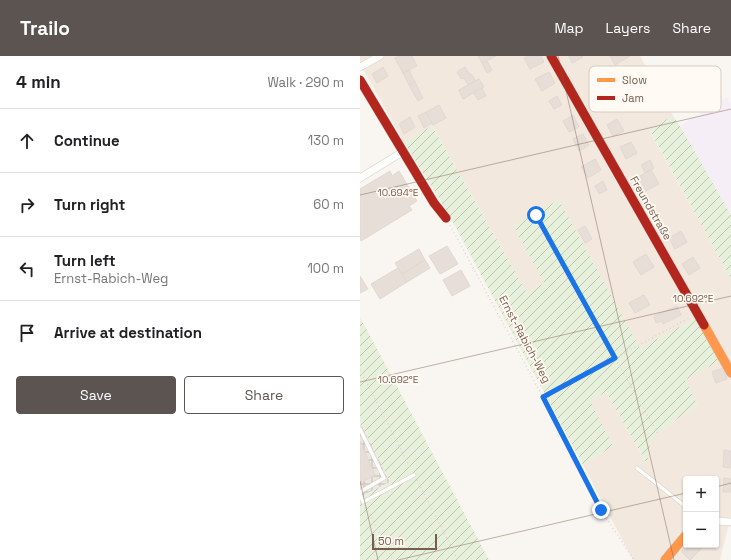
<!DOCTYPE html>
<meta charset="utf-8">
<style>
body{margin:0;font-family:"Space Grotesk",sans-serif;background:#f6f6f6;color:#202124}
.controls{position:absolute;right:12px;bottom:12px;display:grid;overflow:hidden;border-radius:4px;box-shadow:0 1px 3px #0004}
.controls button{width:36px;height:36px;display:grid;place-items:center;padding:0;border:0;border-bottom:1px solid #e0e0e0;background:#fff;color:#202124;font:20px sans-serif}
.scale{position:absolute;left:12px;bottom:10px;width:65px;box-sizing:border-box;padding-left:4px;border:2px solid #7a5c4d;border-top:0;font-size:11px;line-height:14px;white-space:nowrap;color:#7a5c4d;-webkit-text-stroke:3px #fffaf3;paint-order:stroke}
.stop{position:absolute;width:12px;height:12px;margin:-9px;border:3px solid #1a73e8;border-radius:50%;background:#fff}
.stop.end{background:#1a73e8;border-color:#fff;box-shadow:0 1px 4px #0008}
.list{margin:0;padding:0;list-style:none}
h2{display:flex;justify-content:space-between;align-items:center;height:52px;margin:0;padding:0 16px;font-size:17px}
h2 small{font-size:13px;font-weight:400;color:#757577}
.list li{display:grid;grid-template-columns:26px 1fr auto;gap:12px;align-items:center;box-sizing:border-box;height:64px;padding:0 16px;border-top:1px solid #e0e0e0}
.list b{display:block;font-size:15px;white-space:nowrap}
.list p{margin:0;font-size:13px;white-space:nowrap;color:#757577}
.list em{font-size:13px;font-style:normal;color:#757577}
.actions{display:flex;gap:8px;padding:12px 16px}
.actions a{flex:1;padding:9px 0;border:1px solid #5c5450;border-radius:4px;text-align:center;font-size:14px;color:#5c5450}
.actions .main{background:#5c5450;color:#fff}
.icon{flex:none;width:22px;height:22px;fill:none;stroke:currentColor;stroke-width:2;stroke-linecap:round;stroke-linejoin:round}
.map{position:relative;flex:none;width:371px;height:504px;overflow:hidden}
header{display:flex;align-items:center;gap:24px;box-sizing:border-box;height:56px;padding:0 20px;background:#5c5450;color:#fff}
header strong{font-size:19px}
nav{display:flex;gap:22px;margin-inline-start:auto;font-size:14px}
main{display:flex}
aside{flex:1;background:#fff}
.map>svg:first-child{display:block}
.residential{fill:#f2e8de;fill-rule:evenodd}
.industrial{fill:url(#industrial-grid)}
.education{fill:#f6eef6}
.garden{fill:url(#garden-furrows)}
.building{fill:#e6ded7;stroke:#e2d8d2}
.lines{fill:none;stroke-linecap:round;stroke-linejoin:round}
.lane-casing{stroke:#d7d1cb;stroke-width:4.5}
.street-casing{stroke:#d7d1cb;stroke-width:8}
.slow-casing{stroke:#d9d2cb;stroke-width:10}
.jam-casing{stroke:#d9d2cb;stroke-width:10}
.path{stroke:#dcd5d0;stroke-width:1.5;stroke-dasharray:1 3;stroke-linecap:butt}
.lane{stroke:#fefefd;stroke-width:3.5}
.street{stroke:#fefefd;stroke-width:7}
.slow{stroke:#ff974d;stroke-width:9}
.jam{stroke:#b3261e;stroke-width:9}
.route{stroke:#1a73e8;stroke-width:5}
.ticks{fill:none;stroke:#7a5c4d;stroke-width:1;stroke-opacity:0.45}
.labels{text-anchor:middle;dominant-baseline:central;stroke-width:3.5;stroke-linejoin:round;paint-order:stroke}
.street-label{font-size:11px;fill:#7a5c4d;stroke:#fffaf3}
.key{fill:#fffaf3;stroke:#d7cbc1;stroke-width:1}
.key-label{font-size:11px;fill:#7a5c4d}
.ticks-label{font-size:10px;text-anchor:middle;fill:#7a5c4d;stroke:#fffaf3;stroke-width:3.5;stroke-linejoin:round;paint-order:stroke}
</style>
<header>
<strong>Trailo</strong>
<nav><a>Map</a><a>Layers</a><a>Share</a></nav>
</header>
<main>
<aside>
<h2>4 min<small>Walk · 290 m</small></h2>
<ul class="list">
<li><svg class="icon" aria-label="ahead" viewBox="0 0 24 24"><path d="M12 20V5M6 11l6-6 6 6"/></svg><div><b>Continue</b></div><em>130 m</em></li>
<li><svg class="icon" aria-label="right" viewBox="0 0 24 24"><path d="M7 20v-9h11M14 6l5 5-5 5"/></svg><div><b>Turn right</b></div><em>60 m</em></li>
<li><svg class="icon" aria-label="left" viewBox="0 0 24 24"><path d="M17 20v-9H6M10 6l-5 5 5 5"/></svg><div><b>Turn left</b><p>Ernst-Rabich-Weg</p></div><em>100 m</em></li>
<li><svg class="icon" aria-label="arrive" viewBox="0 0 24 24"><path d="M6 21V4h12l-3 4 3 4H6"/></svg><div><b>Arrive at destination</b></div></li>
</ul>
<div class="actions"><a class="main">Save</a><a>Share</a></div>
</aside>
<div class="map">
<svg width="371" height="504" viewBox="0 0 371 504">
<defs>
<pattern id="industrial-grid" width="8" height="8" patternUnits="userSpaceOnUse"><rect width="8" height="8" fill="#ede5e0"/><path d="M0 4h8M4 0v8" fill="none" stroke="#c5bdb8"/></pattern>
<pattern id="garden-furrows" width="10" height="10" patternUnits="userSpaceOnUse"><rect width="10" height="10" fill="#e7f0db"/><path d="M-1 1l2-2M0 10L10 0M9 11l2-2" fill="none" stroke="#c0c6b4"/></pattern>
</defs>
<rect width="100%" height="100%" fill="#f9f5f0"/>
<path class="residential" d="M0,0h280l33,60 -24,14 82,149v248h-3l-8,33h-87l-50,-95 30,-19 -24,-45 17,-9 40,71 5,-24 30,-23 17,-10 -14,-26 12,-62 -56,31 -81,-149 -15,83 -17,10 -94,-166 -29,15 -44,-78zM326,423h30v66h-30z"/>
<path class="industrial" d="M0,366l30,60 -30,15z"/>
<path class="education" d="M367,41l4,7v111l-51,-89z"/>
<g class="garden">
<path d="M313,60l7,10 51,89v64l-82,-150z"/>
<path d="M72,70l95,167 17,-10 -31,-58 46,-25 81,148 56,-30 24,43 -35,19 13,26 -17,10 -30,23 -4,25 -41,-72 -16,9 23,45 -30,19 -136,-254 -43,-69z"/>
<path d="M0,261l129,243h-129v-63l30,-15 -30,-60z"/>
</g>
<g class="building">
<path d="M39,0h13l5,10 -14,7 -8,-15z"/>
<path d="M118,0h18l-14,7z"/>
<path d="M169,0h12l3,6 -14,7 -6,-11z"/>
<path d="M209,0h13l1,1 -11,6z"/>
<path d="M250,0h20l-15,9z"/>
<path d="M127,5l5,9 -5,3 -5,-10z"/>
<path d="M23,11l5,9 -11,7 -5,-9z"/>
<path d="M105,11l5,8 1,-1 5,7 -8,4 -4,-7 -3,1 -4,-7z"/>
<path d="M49,14l6,12 -6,3 -6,-12z"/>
<path d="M189,16l6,11 -13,8 -7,-12z"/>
<path d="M119,23l5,8 -21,12 -4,-9z"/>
<path d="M55,26l8,16 -5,3 -9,-16z"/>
<path d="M122,32l4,8 -8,4 -4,-7z"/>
<path d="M197,40l5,9 -8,4 -5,-8z"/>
<path d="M79,49l7,13 -13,7 -7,-13z"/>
<path d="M66,56l6,11 -8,5 -6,-12z"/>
<path d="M213,59l6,12 -10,5 -6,-11z"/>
<path d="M50,61l5,10 -11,7 -5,-10z"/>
<path d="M257,63l7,12 -11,5 -6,-11z"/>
<path d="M223,78l6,11 -10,6 -6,-12z"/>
<path d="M271,86l6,11 -11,6 -6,-12z"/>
<path d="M235,103l6,11 -13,8 -7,-11z"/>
<path d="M290,104l4,8 -9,5 -4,-8z"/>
<path d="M291,114l8,14 -15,8 -8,-14z"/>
<path d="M30,115l2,5 7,-5 18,30 -8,5 3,4 -51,31 -1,-2v-50z"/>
<path d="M243,125l4,9 -8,4 -4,-8z"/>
<path d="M225,170l7,13 -7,4 -7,-13z"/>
<path d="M321,175l6,11 -12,7 -6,-11z"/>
<path d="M87,190l11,18 -18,10 -11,-18z"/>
<path d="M59,193l6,11 -23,14 -7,-11z"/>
<path d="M286,198l8,13 -13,8 -8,-13z"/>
<path d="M333,201l7,11 -11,7 -7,-11z"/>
<path d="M65,204l5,8 -23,14 -5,-8z"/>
<path d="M38,212l9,14 -27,17 -9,-15z"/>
<path d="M101,214l9,16 -18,10 -9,-16z"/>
<path d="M0,220l8,13 -8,4z"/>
<path d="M284,239l6,10 -15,8 -6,-10z"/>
<path d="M317,250l4,9 -18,9 -1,-3 -6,2 -2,-7z"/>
<path d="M363,312l4,11 -11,4 -4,-11z"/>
<path d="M0,385l15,34 -15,8z"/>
<path d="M364,394l7,1v17l-8,-1z"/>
<path d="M364,422l7,1v13h-8z"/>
<path d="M328,489h11l3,3 -12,12 -9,-9z"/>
</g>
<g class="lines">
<defs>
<g id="lane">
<path d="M0,373l24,49 -24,14"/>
<path d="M277,412l49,39"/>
<path d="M0,438l3,8 51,-27"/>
</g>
<g id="street">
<path d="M0,11l20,-11"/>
<path d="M0,122l44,-27"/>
<path d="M356,465l15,1"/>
</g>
<g id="slow">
<path d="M344,269l27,48"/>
<path d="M305,504l21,-25"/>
</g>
<g id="jam">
<path d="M191,0l153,269"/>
<path d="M0,24l74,123 12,15"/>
</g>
</defs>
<use href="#lane" class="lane-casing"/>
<use href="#street" class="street-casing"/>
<use href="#slow" class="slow-casing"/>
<use href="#jam" class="jam-casing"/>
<g class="path">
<path d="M177,159l78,143 43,76"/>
<path d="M90,169l95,176 56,109 33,50"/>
<path d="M0,314l51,99"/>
<path d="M183,341l146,-79"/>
<path d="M57,424l41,80"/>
<path d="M6,451l27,53"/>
</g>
<use href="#lane" class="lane"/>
<use href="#street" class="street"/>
<use href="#slow" class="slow"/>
<use href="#jam" class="jam"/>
</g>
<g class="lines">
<path class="route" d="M176,159l79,143 -72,39 58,113"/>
</g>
<path class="ticks" d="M198,0l116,504M0,139l371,-86M0,326l371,-86M0,425l18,79M356,431l15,-4M38,504l288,-67"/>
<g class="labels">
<g class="street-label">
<text transform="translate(291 152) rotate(60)">Freundstraße</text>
<text transform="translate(165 283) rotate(62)">Ernst-Rabich-Weg</text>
</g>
</g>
<rect x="229" y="10" width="132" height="46" rx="6" class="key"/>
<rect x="237" y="22" width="18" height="4" fill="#ff974d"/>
<rect x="237" y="40" width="18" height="4" fill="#b3261e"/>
<g class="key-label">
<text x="262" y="28">Slow</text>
<text x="262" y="46">Jam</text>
</g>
<g class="ticks-label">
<text x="38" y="140">10.694°E</text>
<text x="333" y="246">10.692°E</text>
<text x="38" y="327">10.692°E</text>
</g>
</svg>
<div class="controls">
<button>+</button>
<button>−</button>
</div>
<div class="scale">50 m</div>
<div class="stop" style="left:176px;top:159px"></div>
<div class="stop end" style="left:241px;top:454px"></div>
</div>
</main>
